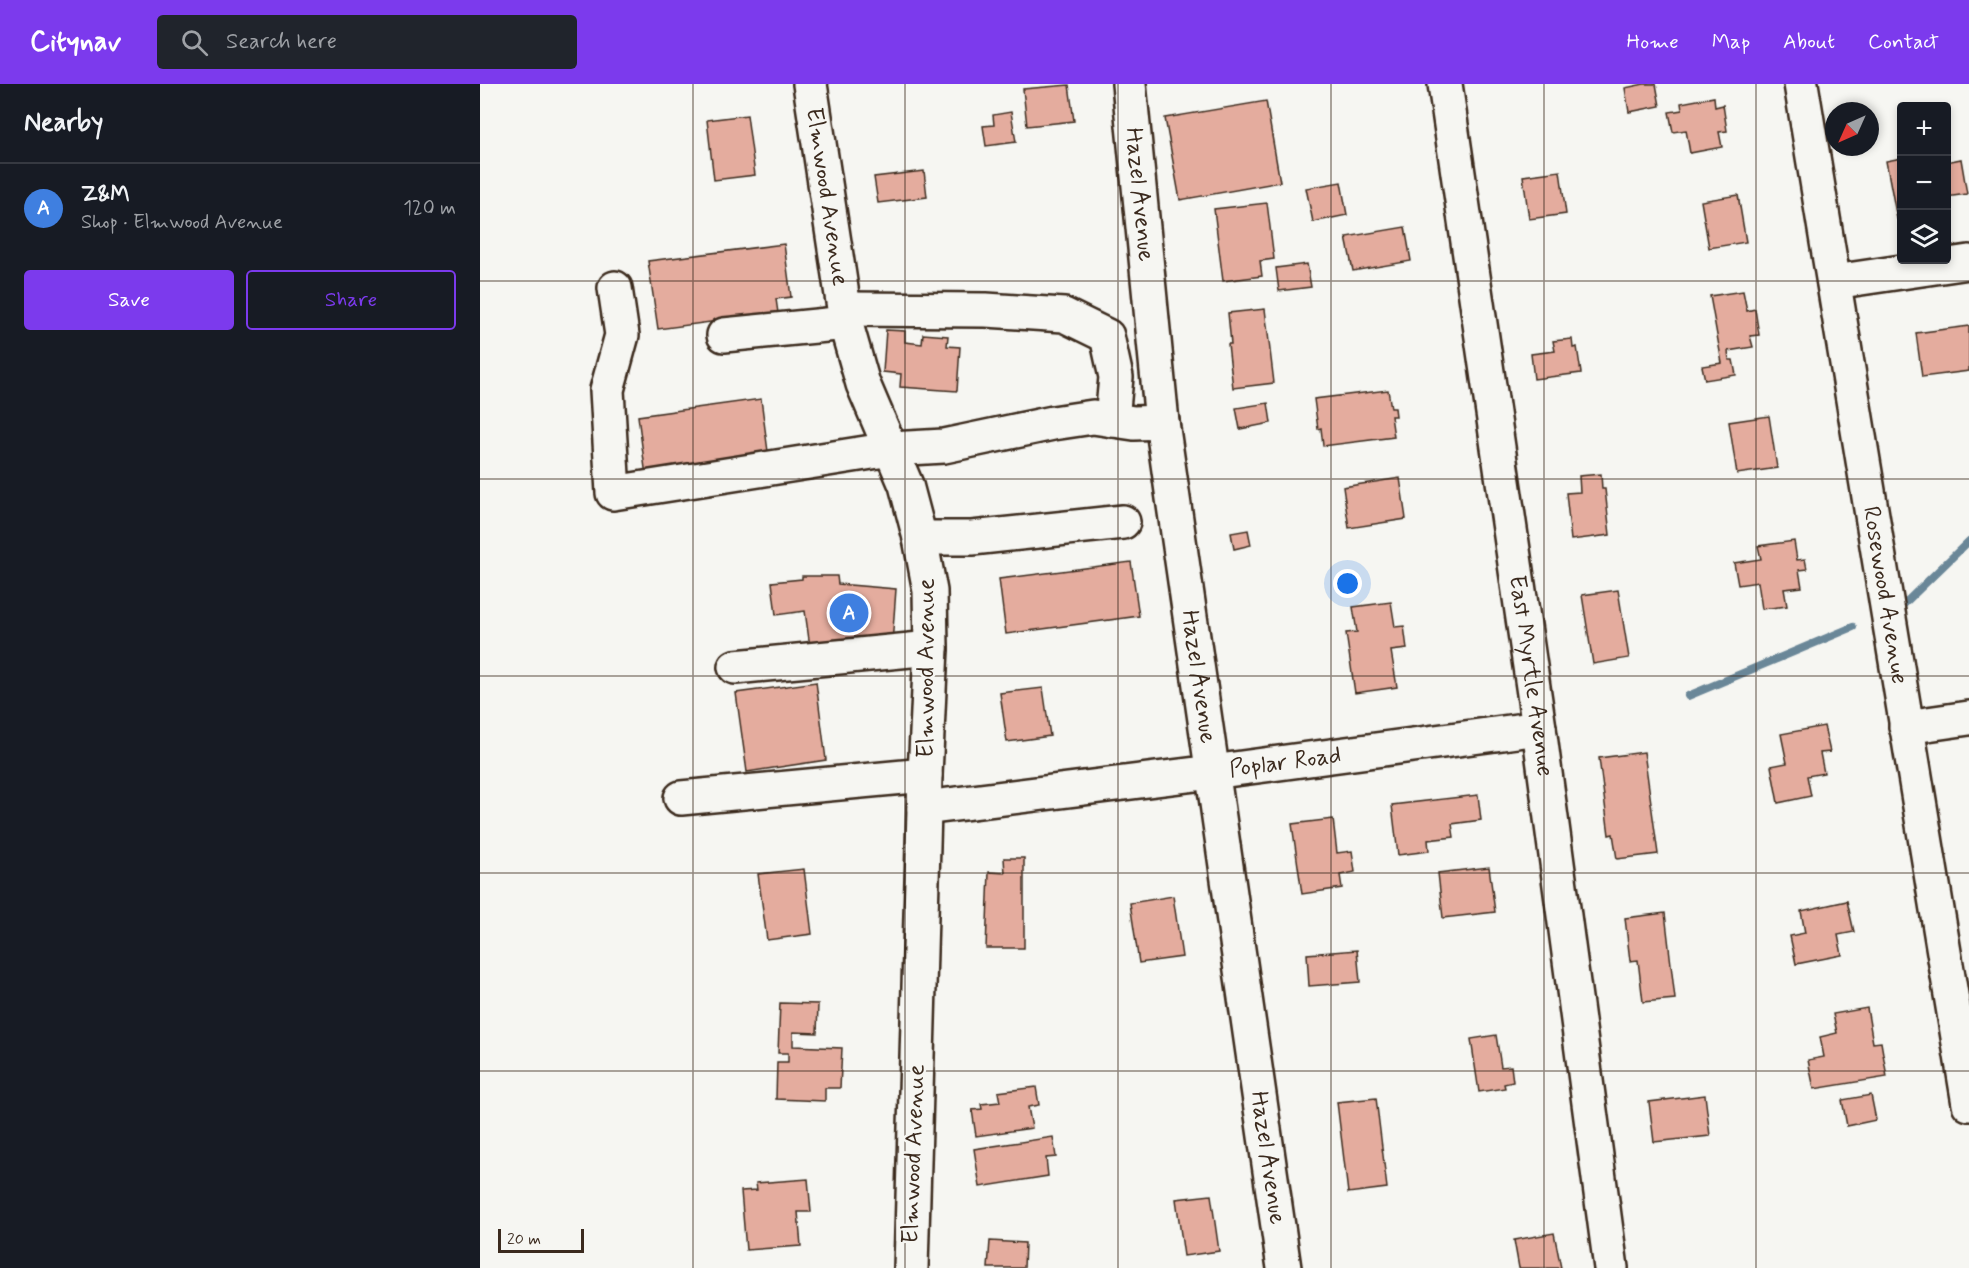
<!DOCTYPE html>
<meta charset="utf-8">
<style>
body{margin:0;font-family:Mynerve,sans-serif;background:#20242c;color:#f1f3f6}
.controls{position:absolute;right:18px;top:18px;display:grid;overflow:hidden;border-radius:6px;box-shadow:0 3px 9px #0003}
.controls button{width:54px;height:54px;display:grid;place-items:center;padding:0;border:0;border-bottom:2px solid #363941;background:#171b24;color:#f1f3f6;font:30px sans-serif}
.compass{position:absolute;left:1345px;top:18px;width:54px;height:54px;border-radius:50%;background:#171b24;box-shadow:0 3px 9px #0003;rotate:225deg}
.scale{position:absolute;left:18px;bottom:15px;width:86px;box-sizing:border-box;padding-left:6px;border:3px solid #3b2a1e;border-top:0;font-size:16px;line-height:21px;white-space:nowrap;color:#3b2a1e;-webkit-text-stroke:4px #f6f6f2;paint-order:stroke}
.you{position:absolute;left:868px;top:500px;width:21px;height:21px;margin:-15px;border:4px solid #fff;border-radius:50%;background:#1a73e8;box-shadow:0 0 0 9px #1a73e833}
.badge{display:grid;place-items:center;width:39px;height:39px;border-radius:50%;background:#7c3aed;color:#fff;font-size:20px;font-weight:700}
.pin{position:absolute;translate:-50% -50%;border:3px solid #fff;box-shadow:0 2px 6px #0006}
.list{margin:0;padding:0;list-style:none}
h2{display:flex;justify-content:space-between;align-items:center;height:78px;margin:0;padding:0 24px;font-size:26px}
h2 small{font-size:20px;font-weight:400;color:#9ea1a6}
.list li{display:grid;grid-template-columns:39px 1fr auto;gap:18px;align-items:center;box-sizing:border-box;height:90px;padding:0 24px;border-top:2px solid #363941}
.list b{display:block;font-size:22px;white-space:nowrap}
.list p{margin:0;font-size:20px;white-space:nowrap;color:#9ea1a6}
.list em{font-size:20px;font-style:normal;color:#9ea1a6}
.actions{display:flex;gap:12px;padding:18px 24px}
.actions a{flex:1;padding:14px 0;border:2px solid #7c3aed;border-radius:6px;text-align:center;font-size:21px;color:#7c3aed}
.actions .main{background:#7c3aed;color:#fff}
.icon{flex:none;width:33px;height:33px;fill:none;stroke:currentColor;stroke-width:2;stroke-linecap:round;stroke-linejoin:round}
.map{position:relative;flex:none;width:1489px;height:1184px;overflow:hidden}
header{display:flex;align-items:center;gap:36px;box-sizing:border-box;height:84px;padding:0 30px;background:#7c3aed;color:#fff}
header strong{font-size:28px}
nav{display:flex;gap:33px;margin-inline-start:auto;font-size:21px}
.search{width:420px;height:54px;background:#20242c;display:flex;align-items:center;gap:15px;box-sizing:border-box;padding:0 21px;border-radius:6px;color:#9ea1a6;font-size:22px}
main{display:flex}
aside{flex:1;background:#171b24}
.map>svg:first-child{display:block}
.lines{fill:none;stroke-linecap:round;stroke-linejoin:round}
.stream{stroke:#6a8798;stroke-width:8}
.building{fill:#e4ac9e;stroke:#3b2a1e;stroke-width:1.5}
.minor-casing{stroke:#3b2a1e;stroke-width:38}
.minor{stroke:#f6f6f2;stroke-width:33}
.grid{fill:none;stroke:#3b2a1e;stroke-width:1.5;stroke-opacity:0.55}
.labels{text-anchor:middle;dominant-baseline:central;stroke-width:5;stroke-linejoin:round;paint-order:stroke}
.street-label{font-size:24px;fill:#3b2a1e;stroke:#f6f6f2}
</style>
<header>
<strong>Citynav</strong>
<div class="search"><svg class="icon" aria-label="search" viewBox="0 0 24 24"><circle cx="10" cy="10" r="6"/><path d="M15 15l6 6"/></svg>Search here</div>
<nav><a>Home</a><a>Map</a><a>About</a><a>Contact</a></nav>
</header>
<main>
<aside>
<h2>Nearby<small></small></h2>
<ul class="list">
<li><span class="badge" style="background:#3f7fe0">A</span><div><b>Z&amp;M</b><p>Shop · Elmwood Avenue</p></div><em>120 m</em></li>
</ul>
<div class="actions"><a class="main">Save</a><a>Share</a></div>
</aside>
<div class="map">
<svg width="1489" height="1184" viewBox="0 0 1489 1184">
<rect width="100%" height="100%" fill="#f6f6f2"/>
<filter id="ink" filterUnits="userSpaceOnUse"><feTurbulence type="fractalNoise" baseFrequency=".0167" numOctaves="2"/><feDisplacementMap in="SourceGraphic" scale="12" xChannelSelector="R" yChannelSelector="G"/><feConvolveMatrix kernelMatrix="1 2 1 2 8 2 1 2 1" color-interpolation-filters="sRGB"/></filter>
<g filter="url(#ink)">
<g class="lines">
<g class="stream">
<path d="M1422,522l67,-65"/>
<path d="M1208,612l165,-69"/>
</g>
</g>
<g class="building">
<path d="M1164,0h12l4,22 -31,6 -4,-24z"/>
<path d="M589,1l5,36 -47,5 -4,-37z"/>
<path d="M1234,13l1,10 8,-2 4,26 -8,1 3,15 -32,6 -4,-23 -13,2 -4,-20 13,-2 -1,-7z"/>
<path d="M786,17l14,81 -100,18 -15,-82z"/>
<path d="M531,28l5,30 -30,4 -3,-20 11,-1 -1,-10z"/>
<path d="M267,31l8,60 -41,5 -7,-60z"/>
<path d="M1422,74v61h-5l-11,-58z"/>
<path d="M1481,75l6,35 -21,3v-35z"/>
<path d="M444,87l3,26 -49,6 -4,-26z"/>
<path d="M1080,87l6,43 -37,5 -6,-43z"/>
<path d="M861,98l6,33 -34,7 -7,-34z"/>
<path d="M1258,111l8,47 -37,6 -8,-47z"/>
<path d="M787,119l7,56 -14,2 2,15 -39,5 -9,-72z"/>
<path d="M925,143l6,34 -58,10 -7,-34z"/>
<path d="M304,160l7,53 -15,2 2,14 -120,16 -10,-68z"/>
<path d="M827,180l4,23 -32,4 -3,-23z"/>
<path d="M1263,207l4,20 8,-2 4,26 -9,1 3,11 -25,4 1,9h4l3,15 -31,5 -3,-14 20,-3 -12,-67z"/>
<path d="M785,225l9,74 -41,5 -5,-44h3l-3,-31z"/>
<path d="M1489,242v45l-47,6 -6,-44z"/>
<path d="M406,246l19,1v11l17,2 1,-10 25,2 -1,10 13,1 -3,44 -57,-4 1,-13 -18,-2z"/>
<path d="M1092,255l1,9 4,-1 4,26 -47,6 -3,-25 24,-3 -2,-10z"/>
<path d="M908,306l3,18h4l1,8h-5l3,21 -71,9 -2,-18 -3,1 -4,-30z"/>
<path d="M281,315l8,60 -123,17 -8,-60z"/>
<path d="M788,319l3,20 -31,6 -4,-21z"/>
<path d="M1289,332l8,52 -40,6 -8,-52z"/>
<path d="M1121,390l1,15h3l5,46 -39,5 -5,-47 14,-1 -1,-16z"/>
<path d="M920,394l6,41 -57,9 -6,-41z"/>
<path d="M768,446l3,15 -17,4 -3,-16z"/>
<path d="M1314,457l3,19 8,-1 2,10 -8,1 3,17 -18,2 3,17 -25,3 -4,-27 -20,3 -4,-22 27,-4 -3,-13z"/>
<path d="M651,478l8,54 -133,18 -7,-55z"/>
<path d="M322,492h35l1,8 58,5 -4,55 -81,10 -6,-43 -29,4 -4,-33 30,-3z"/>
<path d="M1138,506l11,68 -36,6 -11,-69z"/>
<path d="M911,518l4,25 9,-1 3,23 -16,2 6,36 -42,6 -9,-60 11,-1 -4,-25z"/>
<path d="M336,598l10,78 -79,12 -11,-79z"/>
<path d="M563,604l7,48 -43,6 -7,-49z"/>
<path d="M1344,642l6,26 -10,1 4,20 -17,3 4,20 -33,7 -7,-37 16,-3 -6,-29z"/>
<path d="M1164,668l14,102 -41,5 -4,-25 -4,1 -10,-77z"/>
<path d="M998,711l3,25 -29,4 2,13 -26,3 1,11 -31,4 -6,-50z"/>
<path d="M853,735l4,34 15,-2 3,21 -15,3 2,13 -40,6 -10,-70z"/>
<path d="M524,774h20v90h-38l3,-76 16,1z"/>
<path d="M1009,783l6,45 -52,6 -5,-45z"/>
<path d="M324,785l8,65 -45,6 -9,-66z"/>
<path d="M693,812l9,61 -43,6 -9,-60z"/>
<path d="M1367,817l7,31 -16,3 4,20 -46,9 -6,-28 15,-3 -4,-22z"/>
<path d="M1185,829l10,86 -32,3 -5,-42 -8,1 -5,-43z"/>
<path d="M877,866l3,32 -51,4 -2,-32z"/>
<path d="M300,919l38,1 -1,29 -24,-1v14l49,2 -2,40h-15v13l-49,-2 1,-37h11v-9h-10z"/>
<path d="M1387,924l6,35 8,-1 6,35 -73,12 -6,-29 16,-3 -4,-20 17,-4 -4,-19z"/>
<path d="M1016,951l5,32 10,-1 2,16 -9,2 1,4 -26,4 -8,-53z"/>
<path d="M556,1003l3,18 -11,2 4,21 -56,8 -4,-26 10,-1 -1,-5 19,-2 -2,-10z"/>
<path d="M1225,1011l5,41 -56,6 -5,-40z"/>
<path d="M1391,1011l5,25 -29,6 -5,-26z"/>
<path d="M896,1014l11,90 -39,5 -11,-91z"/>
<path d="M573,1053l3,20 -10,1 2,18 -68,11 -6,-38z"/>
<path d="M328,1095l3,33h-13l3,34 -55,4 -5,-59 16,-1 -1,-7z"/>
<path d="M731,1111l8,56 -35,5 -8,-57z"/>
<path d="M1074,1149l7,35h-42l-5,-28z"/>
<path d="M510,1157l35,2 -1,25h-36z"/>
</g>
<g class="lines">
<defs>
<g id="minor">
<path id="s1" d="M330,0l37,244 16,56 43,101 14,53 10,53 1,57 -6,127 -14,493"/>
<path id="s2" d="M649,0l33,338 122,846"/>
<path id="s3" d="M965,0l94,644 72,540"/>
<path id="s4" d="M1321,0l168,1020"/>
<path d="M1354,198l135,-20"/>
<path d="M135,204l7,47 -15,55 6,103 278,-44 53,-3 109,-23 40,-6 41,6 28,-1"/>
<path d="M365,225l141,1 78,5 43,21 9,41 -4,43"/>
<path d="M244,251l123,-12"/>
<path d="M440,454h52l151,-16"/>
<path d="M255,583l196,-19"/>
<path d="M1426,643l63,-9"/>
<path d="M201,714l244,-23"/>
<path id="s5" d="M444,724l288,-36 327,-44"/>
</g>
</defs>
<use href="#minor" class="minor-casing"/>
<use href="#minor" class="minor"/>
</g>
</g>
<path class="grid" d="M213,0v1184M425,0v1184M638,0v1184M851,0v1184M1064,0v1184M1276,0v1184M0,197h1489M0,395h1489M0,592h1489M0,789h1489M0,987h1489"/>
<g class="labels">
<g class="street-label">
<text stroke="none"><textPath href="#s2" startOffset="111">Hazel Avenue</textPath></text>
<text stroke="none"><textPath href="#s1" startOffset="114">Elmwood Avenue</textPath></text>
<text stroke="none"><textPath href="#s4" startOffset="518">Rosewood Avenue</textPath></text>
<text transform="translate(446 584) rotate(-90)">Elmwood Avenue</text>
<text stroke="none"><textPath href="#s3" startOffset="598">East Myrtle Avenue</textPath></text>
<text stroke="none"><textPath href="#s2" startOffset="597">Hazel Avenue</textPath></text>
<text stroke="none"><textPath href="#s5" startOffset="364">Poplar Road</textPath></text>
<text transform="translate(434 1070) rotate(-88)">Elmwood Avenue</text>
<text stroke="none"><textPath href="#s2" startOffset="1083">Hazel Avenue</textPath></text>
</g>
</g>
</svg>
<div class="controls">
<button>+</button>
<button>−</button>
<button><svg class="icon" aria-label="layers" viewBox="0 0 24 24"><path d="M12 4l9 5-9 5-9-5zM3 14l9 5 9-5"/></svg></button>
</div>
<svg class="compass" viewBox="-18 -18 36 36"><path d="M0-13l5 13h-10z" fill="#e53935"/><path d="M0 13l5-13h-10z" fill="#9ea1a6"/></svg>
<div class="scale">20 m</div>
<div class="you"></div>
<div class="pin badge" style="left:369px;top:529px;background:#3f7fe0">A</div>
</div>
</main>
